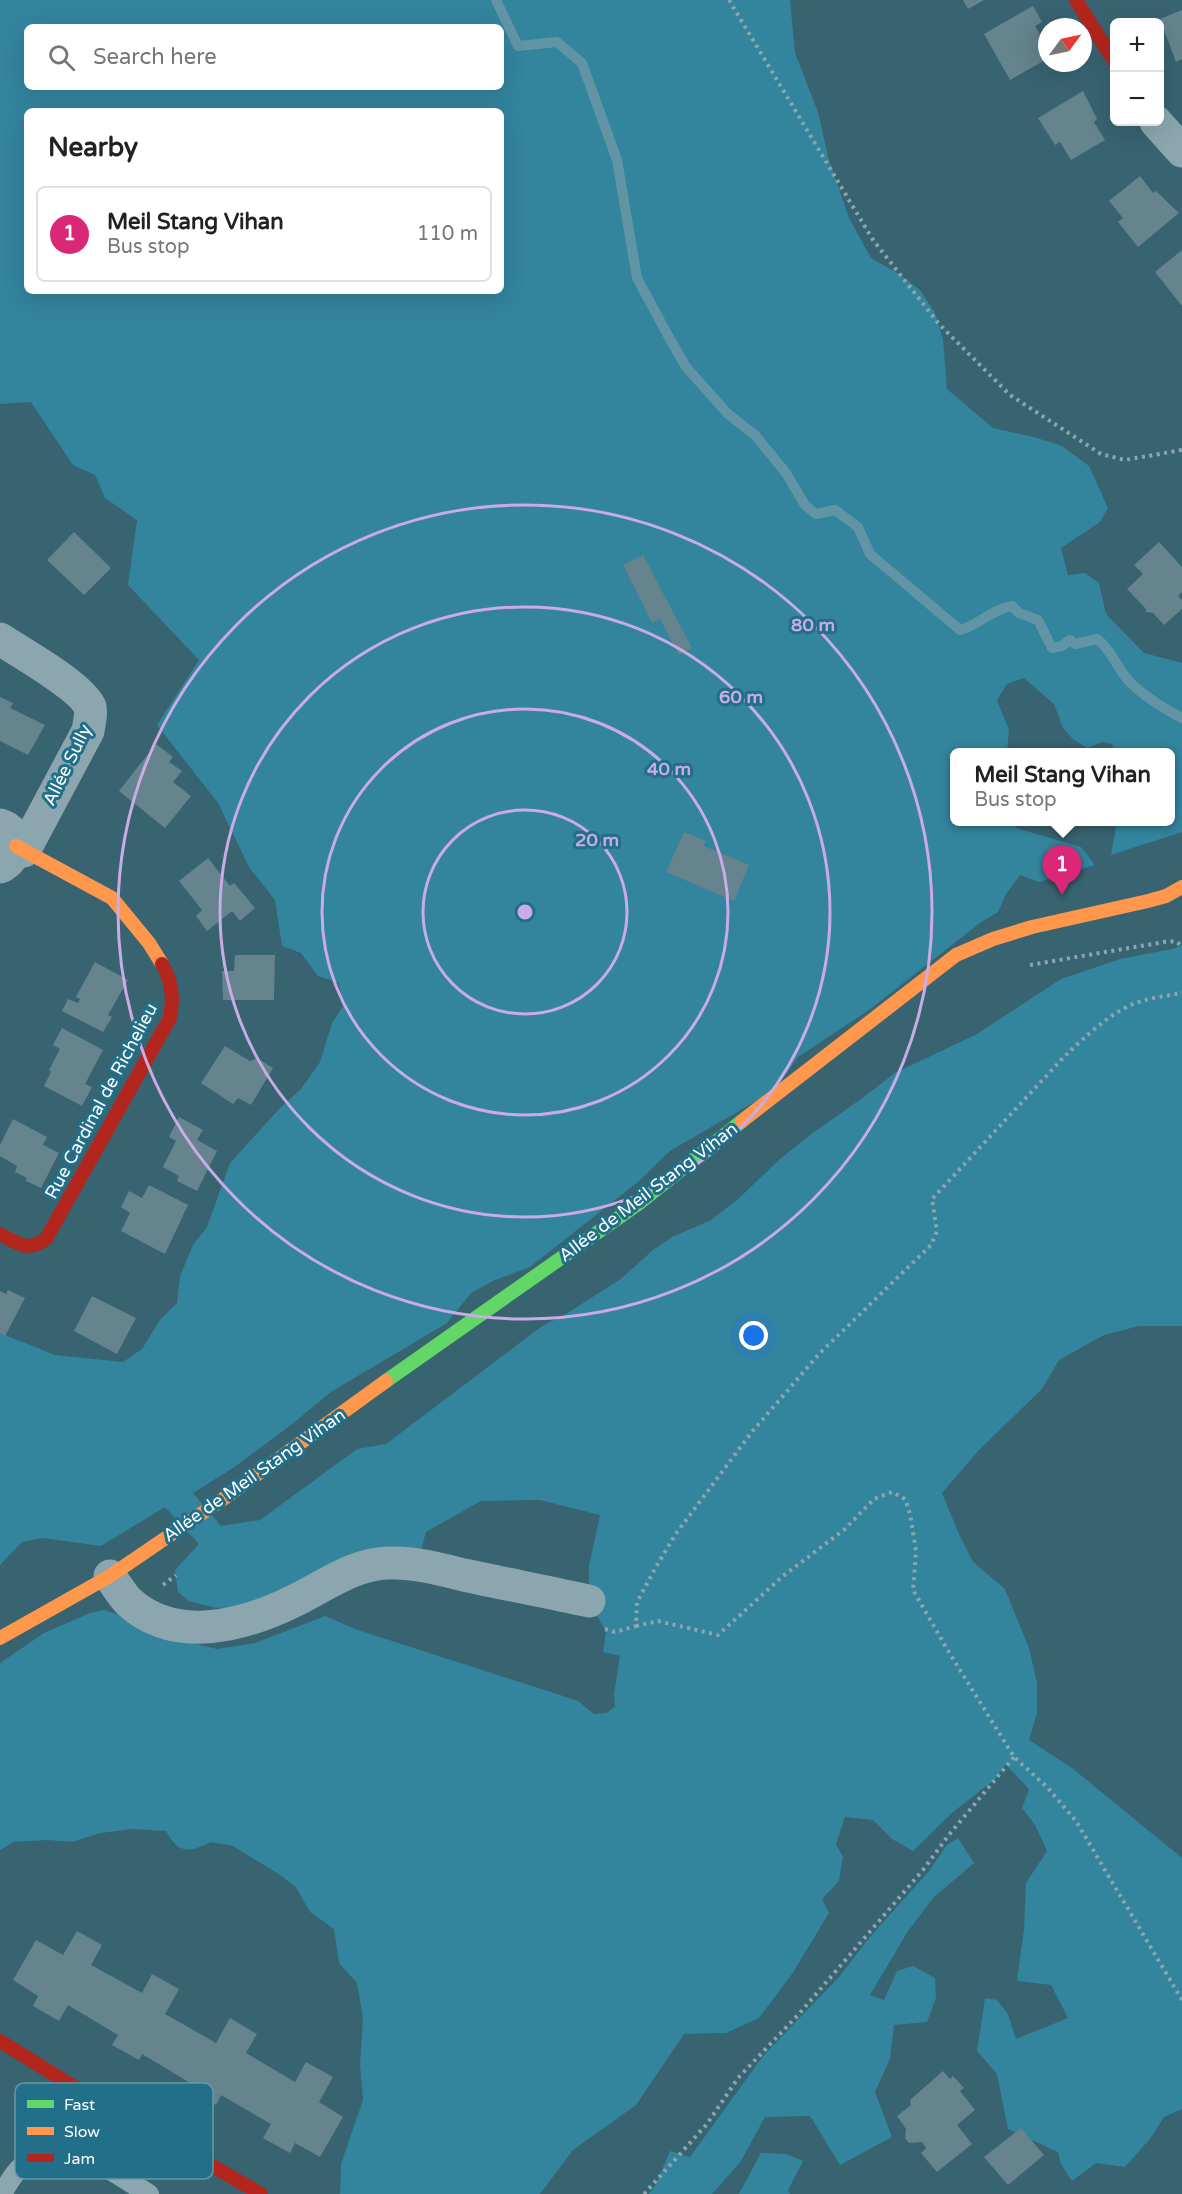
<!DOCTYPE html>
<meta charset="utf-8">
<style>
body{margin:0;font-family:"Varela Round",sans-serif;background:#f6f6f6;color:#222}
.controls{position:absolute;right:18px;top:18px;display:grid;overflow:hidden;border-radius:9px;box-shadow:0 6px 24px #0002}
.controls button{width:54px;height:54px;display:grid;place-items:center;padding:0;border:0;border-bottom:2px solid #e0e0e0;background:#fff;color:#222;font:30px sans-serif}
.compass{position:absolute;left:1038px;top:18px;width:54px;height:54px;border-radius:50%;background:#fff;box-shadow:0 6px 24px #0002;rotate:57deg}
.you{position:absolute;left:754px;top:1336px;width:21px;height:21px;margin:-15px;border:4px solid #fff;border-radius:50%;background:#1a73e8;box-shadow:0 0 0 9px #1a73e833}
.badge{display:grid;place-items:center;width:39px;height:39px;border-radius:50%;background:#db2777;color:#fff;font-size:20px;font-weight:700}
.pin{position:absolute;translate:-50% -50px;filter:drop-shadow(0 2px 3px #0008)}
.pin::after{content:'';position:absolute;top:32px;width:21px;height:18px;background:inherit;clip-path:polygon(0 0,100% 0,50% 100%)}
.popup{position:absolute;left:950px;top:748px;width:225px;height:78px;box-sizing:border-box;display:grid;place-content:center;border-radius:9px;background:#fff;filter:drop-shadow(0 2px 4px #0005);font-size:20px;white-space:nowrap;color:#767676}
.popup b{font-size:22px;color:#222}
.popup::after{content:'';position:absolute;left:50%;top:100%;margin-left:-12px;border:12px solid transparent;border-top-color:#fff}
.list{margin:0;padding:0;list-style:none}
h2{display:flex;justify-content:space-between;align-items:center;height:78px;margin:0;padding:0 24px;font-size:26px}
h2 small{font-size:20px;font-weight:400;color:#767676}
.list li{display:grid;grid-template-columns:39px 1fr auto;gap:18px;align-items:center;box-sizing:border-box;height:96px;margin:0 12px 12px;padding:0 12px;border:2px solid #e0e0e0;border-radius:9px}
.list b{display:block;font-size:22px;white-space:nowrap}
.list p{margin:0;font-size:20px;white-space:nowrap;color:#767676}
.list em{font-size:20px;font-style:normal;color:#767676}
.icon{flex:none;width:33px;height:33px;fill:none;stroke:currentColor;stroke-width:2;stroke-linecap:round;stroke-linejoin:round}
.map{position:relative;flex:none;width:1182px;height:2194px;overflow:hidden}
.search{position:absolute;background:#fff;box-shadow:0 6px 24px #0002;left:24px;top:24px;width:480px;height:66px;display:flex;align-items:center;gap:15px;box-sizing:border-box;padding:0 21px;border-radius:9px;color:#767676;font-size:22px}
.panel{position:absolute;background:#fff;box-shadow:0 6px 24px #0002;left:24px;top:108px;width:480px;height:186px;border-radius:9px}
.map>svg:first-child{display:block}
.green{fill:#33849d;fill-rule:evenodd}
.lines{fill:none;stroke-linecap:round;stroke-linejoin:round}
.stream{stroke:#6195a6;stroke-width:10}
.building{fill:#65848e}
.path{stroke:#8ba6af;stroke-width:4;stroke-dasharray:3 4.5;stroke-linecap:butt}
.lane{stroke:#8ba6af;stroke-width:20}
.street{stroke:#8ba6af;stroke-width:33}
.fast{stroke:#63d668;stroke-width:14}
.slow{stroke:#ff974d;stroke-width:14}
.jam{stroke:#b3261e;stroke-width:14}
.ring{fill:none;stroke:#caabe5;stroke-width:3}
.labels{text-anchor:middle;dominant-baseline:central;stroke-width:6;stroke-linejoin:round;paint-order:stroke}
.street-label{font-size:18px;fill:#fff;stroke:#216f88}
.key{fill:#216f88;stroke:#649aac;stroke-width:1.5}
.key-label{font-size:16px;fill:#fff}
.centre{fill:#caabe5;stroke:#216f88;stroke-width:3}
.ring-label{font-size:18px;text-anchor:middle;font-weight:bold;fill:#caabe5;stroke:#216f88;stroke-width:6;stroke-linejoin:round;paint-order:stroke}
</style>
<div class="map">
<svg width="1182" height="2194" viewBox="0 0 1182 2194">
<rect width="100%" height="100%" fill="#386371"/>
<g class="green">
<path d="M0,0h790l5,53 23,59 11,48 20,58 22,40 28,16 21,16 15,23 8,26 4,50 46,39 41,9 28,9 27,20 19,42 -8,14 -39,26 7,27 17,-2 14,10 7,31 38,39 38,10v169l-71,23 6,-33h53v-70h-55l-3,-8 -10,-2 -15,6 -14,-9 -10,-11 -9,-24 -30,-26 -17,6 -10,16 12,30 -2,22h-53v70h51l15,7 61,18 14,18 -56,17 -19,-7 -14,19 -8,18 -18,11 -111,87 -71,47 -23,33 -105,61 -32,31 -108,85 -37,14 -22,12 -24,30 -116,69 -40,33 -58,43 -40,25 28,33 39,-6 97,-71 29,-5 156,-118 24,-12 56,-36 31,-28 19,-13 39,-17 26,-20 43,-41 34,-27 47,-33 34,-26 82,-39 84,-55 59,-20 52,-10 10,-4v381h-43l-35,9 -45,25 -17,29 -64,62 -36,42 17,41 14,28 32,27 24,59 8,35v30l-8,27 43,28 110,90v251l-18,8 -14,22 -25,28 -29,-4 -24,18 -11,-17 -3,-12 -50,-23 -11,-55 -20,-23 8,-53 12,2 11,14 8,25 52,-21 -17,-33 -34,-4 7,-52 2,-46 21,-32 -12,-26 -13,-17 7,-19 -23,-24 -11,14 -43,34 -39,38 -21,-12 -19,-19 -28,-3 -9,27 7,13 -4,24 -17,18 7,14 -37,61 -33,44 -33,15 -42,1 -48,71 -63,45 -33,44h-200l1,-30 22,-64 -3,-36 3,-46 -6,-35 -18,-20 -5,-34 -24,-17 -14,-25 -16,-12 -47,-29 -23,-4c-20,11 -32,12 -44,-11l-34,-2 -31,4 -29,9 -24,-2 -34,2 -14,8v-187l44,-30 46,-20 14,-3 34,11 41,19 38,9 38,-6 70,-27 33,14 202,65 18,6 16,13 13,-1 8,-7 -1,-12 6,-38 -17,-4 3,-20 -17,-31v-35l11,-51 -60,-15 -59,1 -55,31 -5,18 -170,56 -35,2 -27,-7 -11,-9 -3,-22 24,-26 -34,-37 -64,39 -59,-8 -20,4 -22,23v-232l55,22 68,7 19,-13 18,-29 17,-17 3,-27 13,-31 14,-18 23,-64 50,-55 21,-19 19,-27 12,-39 12,-18 -6,-23 -20,-6 -17,-23 -19,-7 -7,-46 -26,-33 -31,-64 -61,-78 42,-65 -71,-75 9,-65 -32,-22 -10,-23 -22,-10 -42,-63 -31,2zM27,27h474v60h-474zM27,111h474v180h-474z"/>
<path d="M958,1838l16,25 -40,34 -26,34 -38,64 14,5 13,-29 16,-5 22,12 1,20 -9,24 -33,3 -4,34 -15,33 17,45 -52,28 -30,-49 -45,1 -24,44 -29,33h-63l7,-10 14,-33 20,6 73,-101 76,-79 30,-39 60,-67 18,-26z"/>
<path d="M761,2153l25,1 17,7 -15,29 2,4h-51z"/>
</g>
<g class="lines">
<path class="stream" d="M496,0l22,46 39,-4 25,21 35,97 20,118 29,54 20,35 42,47 27,21 31,38 19,32 11,9 19,-4 23,17 12,27 90,76c19,-5 32,-21 52,-24l7,7 19,7 14,28 10,-2 8,-6 5,4 22,-5c15,11 19,28 31,41 15,16 35,28 54,38"/>
</g>
<g class="building">
<path d="M963,0h21l-16,9z"/>
<path d="M1033,6l9,16 -7,4 12,21v12l-37,21 -26,-46z"/>
<path d="M1182,10v49l-6,3 -16,-43z"/>
<path d="M1083,91l14,28 -3,3 11,18 -34,20 -11,-18 -5,3 -17,-27z"/>
<path d="M1140,176l13,17 3,-2 23,22 -41,34 -20,-25 5,-4 -14,-17z"/>
<path d="M1182,250v56l-27,-34z"/>
<path d="M74,532l37,36 -27,27 -37,-35z"/>
<path d="M1159,542l23,25v25l-4,4 4,4v9l-18,16 -11,-12 -7,-1v-3l-19,-20 16,-15 -9,-9z"/>
<path d="M643,555l49,93 -13,7 -19,-36 -8,4 -29,-58z"/>
<path d="M0,697l13,6 -3,5 35,17 -17,30 -28,-14z"/>
<path d="M156,744l17,13 -4,5 13,9 -9,11 18,14 -26,32 -46,-37z"/>
<path d="M684,832l22,9 -2,5 45,19 -15,36 -68,-29z"/>
<path d="M208,858l22,28 4,-3 21,25 -15,13 -8,-10 -25,20 -11,-15 6,-6 -23,-29z"/>
<path d="M235,955h40l-1,45h-51l-1,-29h12z"/>
<path d="M95,962l33,18 -20,35 4,2 -9,15 -41,-21 6,-12 10,4 2,-4 -4,-2z"/>
<path d="M62,1028l41,22 -18,34 7,3 -10,19 -38,-20 7,-14 -2,-2 11,-21 -7,-4z"/>
<path d="M225,1046l25,15 7,-3 16,10 -22,37 -13,-7 -5,6 -32,-21z"/>
<path d="M179,1117l24,13 -6,10 20,11 -20,40 -20,-10 2,-5 -16,-9 13,-26 -7,-4z"/>
<path d="M13,1119l34,18 -4,8 16,8 -18,35 -15,-7 1,-3 -12,-6 2,-6 -17,-10v-11z"/>
<path d="M149,1185l39,20 -23,49 -44,-23 9,-18 -9,-6 8,-16 13,7z"/>
<path d="M8,1290l17,8 -20,38 -5,-3v-42l6,3z"/>
<path d="M92,1296l44,22 -19,36 -43,-23z"/>
<path d="M77,1931l25,14 -11,20 51,28 10,-19 27,15 -14,25 51,29 14,-25 27,16 -11,19 49,29 11,-20 27,15 -14,25 24,15 -23,40 -25,-14 -5,10 -27,-15 8,-14 -50,-29 -5,10 -28,-16 4,-5 -50,-30 -3,6 -27,-15 6,-10 -50,-30 -9,16 -26,-15 5,-10 -25,-16 23,-40 27,15z"/>
<path d="M943,2071l7,8 3,-3 11,12 -4,3 15,19 -18,15 15,19 -35,28 -16,-19 5,-5 -4,-6 -13,1 -4,-5 1,-9 -9,-13 14,-11 -1,-5z"/>
<path d="M1021,2128l23,27 -36,30 -24,-28z"/>
</g>
<g class="lines">
<g class="path">
<path d="M729,0l144,240 66,84 71,71 91,59 24,6 57,-10"/>
<path d="M1030,965l134,-23 11,-1 7,5"/>
<path d="M163,1585l13,-10"/>
<path d="M636,1626l22,-5 60,14 65,-59 62,-47 29,-30 18,-7 13,7 5,15 6,37 -3,39 34,59 67,108 33,30 29,34 106,179"/>
<path d="M605,1629l10,3 21,-6 1,-24 19,-35 19,-32 76,-102 68,-79 112,-109 6,-14 -5,-32 132,-142c22,-21 50,-49 81,-57 12,-3 25,-5 37,-7"/>
<path d="M28,2132l13,-25"/>
<path d="M644,2194l63,-70 31,-46 60,-63 125,-145 25,-34 66,-79"/>
</g>
<path class="lane" d="M2,2194c5,-9 11,-20 19,-27 16,-15 48,-17 67,-9 21,10 41,24 61,36"/>
<g class="street">
<path d="M1156,122l26,29"/>
<path d="M0,639c21,14 81,47 90,68 2,8 -1,16 -2,24l-64,120"/>
<path d="M0,825c22,6 19,34 0,42"/>
<path d="M110,1576c6,9 12,19 19,26 47,43 117,23 167,-2 30,-15 58,-36 92,-37 26,-1 52,6 76,12 42,9 84,17 125,26"/>
</g>
<path class="fast" d="M386,1381l252,-177 104,-83"/>
<g class="slow">
<path d="M16,846l96,52 37,45 13,21"/>
<path d="M742,1121l214,-166 37,-16 39,-12 116,-26 18,-5 16,-9"/>
<path d="M0,1638l110,-62 113,-77 163,-118"/>
</g>
<g class="jam">
<path d="M1076,0l38,61"/>
<path d="M0,1234c17,10 29,18 46,5l124,-221c4,-19 2,-37 -8,-54"/>
<path d="M0,2041l61,38 200,115"/>
</g>
</g>
<g class="ring">
<circle cx="525" cy="912" r="102"/>
<circle cx="525" cy="912" r="203"/>
<circle cx="525" cy="912" r="305"/>
<circle cx="525" cy="912" r="407"/>
</g>
<g class="labels">
<g class="street-label">
<text transform="translate(67 765) rotate(-64)">Allée Sully</text>
<text transform="translate(101 1101) rotate(-62)">Rue Cardinal de Richelieu</text>
<text transform="translate(648 1192) rotate(-37)">Allée de Meil Stang Vihan</text>
<text transform="translate(254 1475) rotate(-35)">Allée de Meil Stang Vihan</text>
</g>
</g>
<rect x="15" y="2083" width="198" height="96" rx="9" class="key"/>
<rect x="27" y="2100" width="27" height="8" fill="#63d668"/>
<rect x="27" y="2127" width="27" height="8" fill="#ff974d"/>
<rect x="27" y="2154" width="27" height="8" fill="#b3261e"/>
<g class="key-label">
<text x="64" y="2110">Fast</text>
<text x="64" y="2137">Slow</text>
<text x="64" y="2164">Jam</text>
</g>
<circle cx="525" cy="912" r="9" class="centre"/>
<g class="ring-label">
<text x="813" y="631">80 m</text>
<text x="741" y="703">60 m</text>
<text x="669" y="775">40 m</text>
<text x="597" y="846">20 m</text>
</g>
</svg>
<div class="controls">
<button>+</button>
<button>−</button>
</div>
<svg class="compass" viewBox="-18 -18 36 36"><path d="M0-13l5 13h-10z" fill="#e53935"/><path d="M0 13l5-13h-10z" fill="#767676"/></svg>
<div class="you"></div>
<div class="pin badge" style="left:1062px;top:895px">1</div>
<div class="popup"><b>Meil Stang Vihan</b>Bus stop</div>
<div class="search"><svg class="icon" aria-label="search" viewBox="0 0 24 24"><circle cx="10" cy="10" r="6"/><path d="M15 15l6 6"/></svg>Search here</div>
<section class="panel">
<h2>Nearby<small></small></h2>
<ul class="list">
<li><span class="badge">1</span><div><b>Meil Stang Vihan</b><p>Bus stop</p></div><em>110 m</em></li>
</ul>
</section>
</div>
